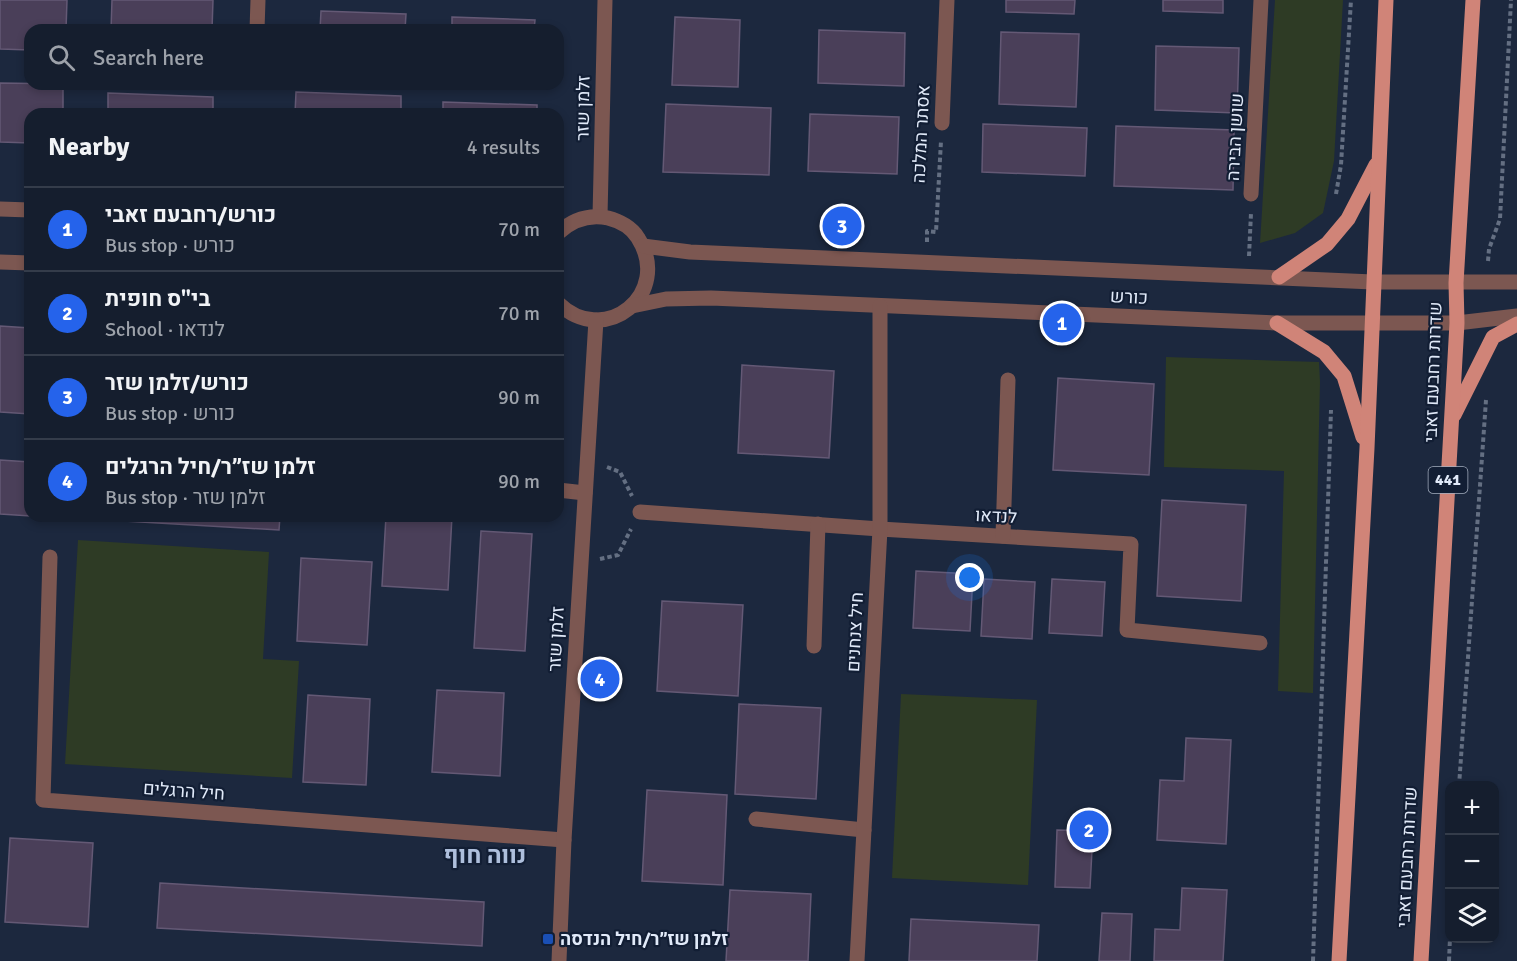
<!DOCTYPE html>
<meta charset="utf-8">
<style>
body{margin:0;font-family:Signika,Heebo,sans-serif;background:#1e2736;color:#f1f3f6}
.controls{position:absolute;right:18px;bottom:18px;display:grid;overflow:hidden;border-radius:12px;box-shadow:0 3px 9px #0003}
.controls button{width:54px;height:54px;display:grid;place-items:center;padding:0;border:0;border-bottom:2px solid #343c4a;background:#151e2e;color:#f1f3f6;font:30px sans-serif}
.you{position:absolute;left:970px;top:578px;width:21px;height:21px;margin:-15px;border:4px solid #fff;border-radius:50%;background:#1a73e8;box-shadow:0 0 0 9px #1a73e833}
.badge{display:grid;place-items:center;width:39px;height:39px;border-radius:50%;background:#2563eb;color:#fff;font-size:20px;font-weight:700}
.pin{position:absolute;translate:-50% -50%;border:3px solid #fff;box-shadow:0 2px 6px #0006}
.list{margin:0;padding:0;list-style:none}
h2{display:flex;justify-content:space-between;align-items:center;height:78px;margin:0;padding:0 24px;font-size:26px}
h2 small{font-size:20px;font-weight:400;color:#9da2aa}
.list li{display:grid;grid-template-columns:39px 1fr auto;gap:18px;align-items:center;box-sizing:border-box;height:84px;padding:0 24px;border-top:2px solid #343c4a}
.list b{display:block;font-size:22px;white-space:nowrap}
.list p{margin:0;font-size:20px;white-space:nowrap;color:#9da2aa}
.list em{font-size:20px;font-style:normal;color:#9da2aa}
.icon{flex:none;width:33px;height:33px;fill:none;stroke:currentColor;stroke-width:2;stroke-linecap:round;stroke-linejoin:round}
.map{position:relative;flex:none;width:1517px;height:961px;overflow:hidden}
.search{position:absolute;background:#151e2e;box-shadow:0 3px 9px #0003;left:24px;top:24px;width:540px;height:66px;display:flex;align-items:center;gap:15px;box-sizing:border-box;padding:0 21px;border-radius:18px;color:#9da2aa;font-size:22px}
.panel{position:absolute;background:#151e2e;box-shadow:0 3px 9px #0003;left:24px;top:108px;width:540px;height:414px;border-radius:18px}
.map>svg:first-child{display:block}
.park{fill:#2e3b25}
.building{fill:#4a3f59;stroke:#645975;stroke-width:1.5}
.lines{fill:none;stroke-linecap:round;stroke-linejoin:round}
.path{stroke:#646f82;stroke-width:4;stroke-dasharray:4.5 3;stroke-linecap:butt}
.minor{stroke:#7c5751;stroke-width:15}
.major{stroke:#d08478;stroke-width:15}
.transit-dot{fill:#1a4fb4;stroke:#121e34;stroke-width:2}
.labels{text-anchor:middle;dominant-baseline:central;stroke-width:4.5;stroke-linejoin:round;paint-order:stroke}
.shield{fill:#121e34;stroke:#a3adbe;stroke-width:1.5}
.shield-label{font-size:16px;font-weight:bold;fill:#e1eaf9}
.street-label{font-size:18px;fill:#e1eaf9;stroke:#121e34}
.poi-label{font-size:18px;font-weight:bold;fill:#e1eaf9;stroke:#121e34;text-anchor:start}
.district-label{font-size:24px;font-weight:bold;fill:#aebfdc;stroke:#121e34}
</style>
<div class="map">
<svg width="1517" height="961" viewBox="0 0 1517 961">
<rect width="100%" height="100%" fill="#1c283e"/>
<g class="park">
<path d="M1275,0h68l-9,161 -11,52 -28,20 -35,10z"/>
<path d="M1166,357l153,5 1,20 -7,311 -35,-2 6,-220 -120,-4z"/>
<path d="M78,540l191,12 -6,107 36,2 -7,117 -227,-14z"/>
<path d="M901,694l136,6 -9,185 -136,-7z"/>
</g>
<g class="building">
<path d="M0,0h67l-1,30h-36v20l-30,-1z"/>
<path d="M112,0h101l-1,30h-101z"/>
<path d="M1006,0h69l-1,14 -68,-2z"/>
<path d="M1163,0h60v13l-60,-2z"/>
<path d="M321,11l85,3 -1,16h-85z"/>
<path d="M452,17l83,3 -1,10h-82z"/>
<path d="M675,17l65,3 -2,67 -66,-2z"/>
<path d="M819,30l86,3 -1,53 -86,-3z"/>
<path d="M1001,32l78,2 -3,73 -77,-3z"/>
<path d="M1156,46l83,2 -2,65 -82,-3z"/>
<path d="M0,83l63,1v30h-33v29l-30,-1z"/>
<path d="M296,92l105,4v18h-106z"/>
<path d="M108,93l105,4v17h-105z"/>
<path d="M443,102l94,3v9h-94z"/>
<path d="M666,104l105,4 -2,67 -106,-3z"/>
<path d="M810,114l89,3 -2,57 -89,-3z"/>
<path d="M983,124l104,4 -2,48 -103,-4z"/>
<path d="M1116,126l118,4 -1,60 -119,-4z"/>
<path d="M0,326l30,2v86l-30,-2z"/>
<path d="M742,365l92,6 -5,87 -91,-5z"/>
<path d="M1058,378l96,6 -5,91 -96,-5z"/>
<path d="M0,460l30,2v54l-30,-2z"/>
<path d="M1162,500l84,5 -5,96 -84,-5z"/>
<path d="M38,516h242l-1,14z"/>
<path d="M386,516h66l-4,74 -66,-4z"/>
<path d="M481,531l51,3 -7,117 -51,-3z"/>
<path d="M301,558l71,4 -5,83 -70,-4z"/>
<path d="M916,571l57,3 -3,57 -57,-3z"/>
<path d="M984,579l51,3 -3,57 -51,-3z"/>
<path d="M1052,579l53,3 -3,54 -53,-3z"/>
<path d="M662,601l81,4 -5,91 -81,-5z"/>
<path d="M437,690l67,3 -4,83 -68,-4z"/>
<path d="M308,695l62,4 -4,86 -63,-3z"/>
<path d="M739,704l82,4 -5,91 -81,-5z"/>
<path d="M1186,738l45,2 -5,104 -69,-4 3,-60 24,1z"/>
<path d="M647,790l80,5 -4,90 -81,-4z"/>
<path d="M1057,830l36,1 -3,57 -35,-1z"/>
<path d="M10,838l83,5 -5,84 -83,-5z"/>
<path d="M160,883l324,19 -2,44 -325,-18z"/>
<path d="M1182,888l45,2 -4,71h-69l1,-32 25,1z"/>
<path d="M730,890l81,4 -3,67h-82z"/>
<path d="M1102,913l30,1 -2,47h-31z"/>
<path d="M911,919l128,6 -2,36h-128z"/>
</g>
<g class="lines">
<g class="path">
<path d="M1336,194l5,-29 10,-165"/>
<path d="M927,242v-11l9,1 5,-91"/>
<path d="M1249,256l2,-43"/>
<path d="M1488,261l1,-12 11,-30 11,-219"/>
<path d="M607,467l13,5 12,24"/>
<path d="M600,559l18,-4 13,-26"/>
<path d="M1459,786l27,-386"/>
<path d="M1313,961l18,-551"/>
<path d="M1449,961l1,-23"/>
</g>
<g class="minor">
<path d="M257,30l1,-30"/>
<path d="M942,123l5,-123"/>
<path d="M1251,194l10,-194"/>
<path d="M0,209l30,1"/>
<path d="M600,216l5,-216"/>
<path d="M558,233c14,-13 31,-19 50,-15 12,3 24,10 30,20 35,55 -33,111 -80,65"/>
<path d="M643,246l47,6 683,30h144"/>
<path d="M0,262l30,1"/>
<path d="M632,306l34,-7 45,-1 566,25h180l60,-7"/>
<path d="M558,490l27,3"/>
<path d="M640,512l240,17 251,15 -4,86 133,13"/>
<path d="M1003,536l5,-156"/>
<path d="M50,557l-7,243 521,40"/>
<path d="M814,646l4,-122"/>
<path d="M756,819l108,11"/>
<path d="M559,961l5,-121 32,-520"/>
<path d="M857,961l23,-432v-223"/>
</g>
<g class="major">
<path d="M1279,277l48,-33 21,-25 28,-54"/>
<path d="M1277,323l47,29 20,24 19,61"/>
<path d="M1454,415l39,-78 24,-13"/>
<path d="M1339,961l28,-513 19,-448"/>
<path d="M1421,961l36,-638 -1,-40 17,-283"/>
</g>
</g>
<rect class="transit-dot" x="542" y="933" width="12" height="12" rx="3"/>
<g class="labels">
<rect class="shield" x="1428.5" y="467" width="39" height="26" rx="4.5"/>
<g class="shield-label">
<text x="1448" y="480">441</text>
</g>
<g class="street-label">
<text transform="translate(583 108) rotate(-89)">זלמן שזר</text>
<text transform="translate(921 134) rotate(-87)">אסתר המלכה</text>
<text transform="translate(1235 137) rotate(-87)">שושן הבירה</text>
<text transform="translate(1129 297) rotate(3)">כורש</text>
<text transform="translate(1433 372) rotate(-88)">שדרות רחבעם זאבי</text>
<text transform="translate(996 516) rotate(3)">לנדאו</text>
<text transform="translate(855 632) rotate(-87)">חיל צנחנים</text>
<text transform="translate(556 639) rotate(-87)">זלמן שזר</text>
<text transform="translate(184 791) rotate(4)">חיל הרגלים</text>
<text transform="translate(1407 857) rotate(-87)">שדרות רחבעם זאבי</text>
</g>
<g class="poi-label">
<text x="560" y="939">זלמן שז״ר/חיל הנדסה</text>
</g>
<g class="district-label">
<text x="485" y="855">נווה חוף</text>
</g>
</g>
</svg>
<div class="controls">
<button>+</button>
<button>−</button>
<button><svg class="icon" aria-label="layers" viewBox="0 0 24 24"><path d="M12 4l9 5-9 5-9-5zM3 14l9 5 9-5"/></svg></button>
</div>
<div class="you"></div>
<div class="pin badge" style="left:1062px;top:323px">1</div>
<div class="pin badge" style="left:1089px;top:830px">2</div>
<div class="pin badge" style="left:842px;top:226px">3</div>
<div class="pin badge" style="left:600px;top:679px">4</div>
<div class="search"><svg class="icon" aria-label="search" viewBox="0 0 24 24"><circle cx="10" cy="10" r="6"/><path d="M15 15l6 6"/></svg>Search here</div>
<section class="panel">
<h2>Nearby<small>4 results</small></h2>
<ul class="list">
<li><span class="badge">1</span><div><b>כורש/רחבעם זאבי</b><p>Bus stop · כורש</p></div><em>70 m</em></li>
<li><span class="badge">2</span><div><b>בי&quot;ס חופית</b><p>School · לנדאו</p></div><em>70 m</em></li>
<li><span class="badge">3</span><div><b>כורש/זלמן שזר</b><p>Bus stop · כורש</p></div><em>90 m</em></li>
<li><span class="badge">4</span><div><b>זלמן שז״ר/חיל הרגלים</b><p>Bus stop · זלמן שזר</p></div><em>90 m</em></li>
</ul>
</section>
</div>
